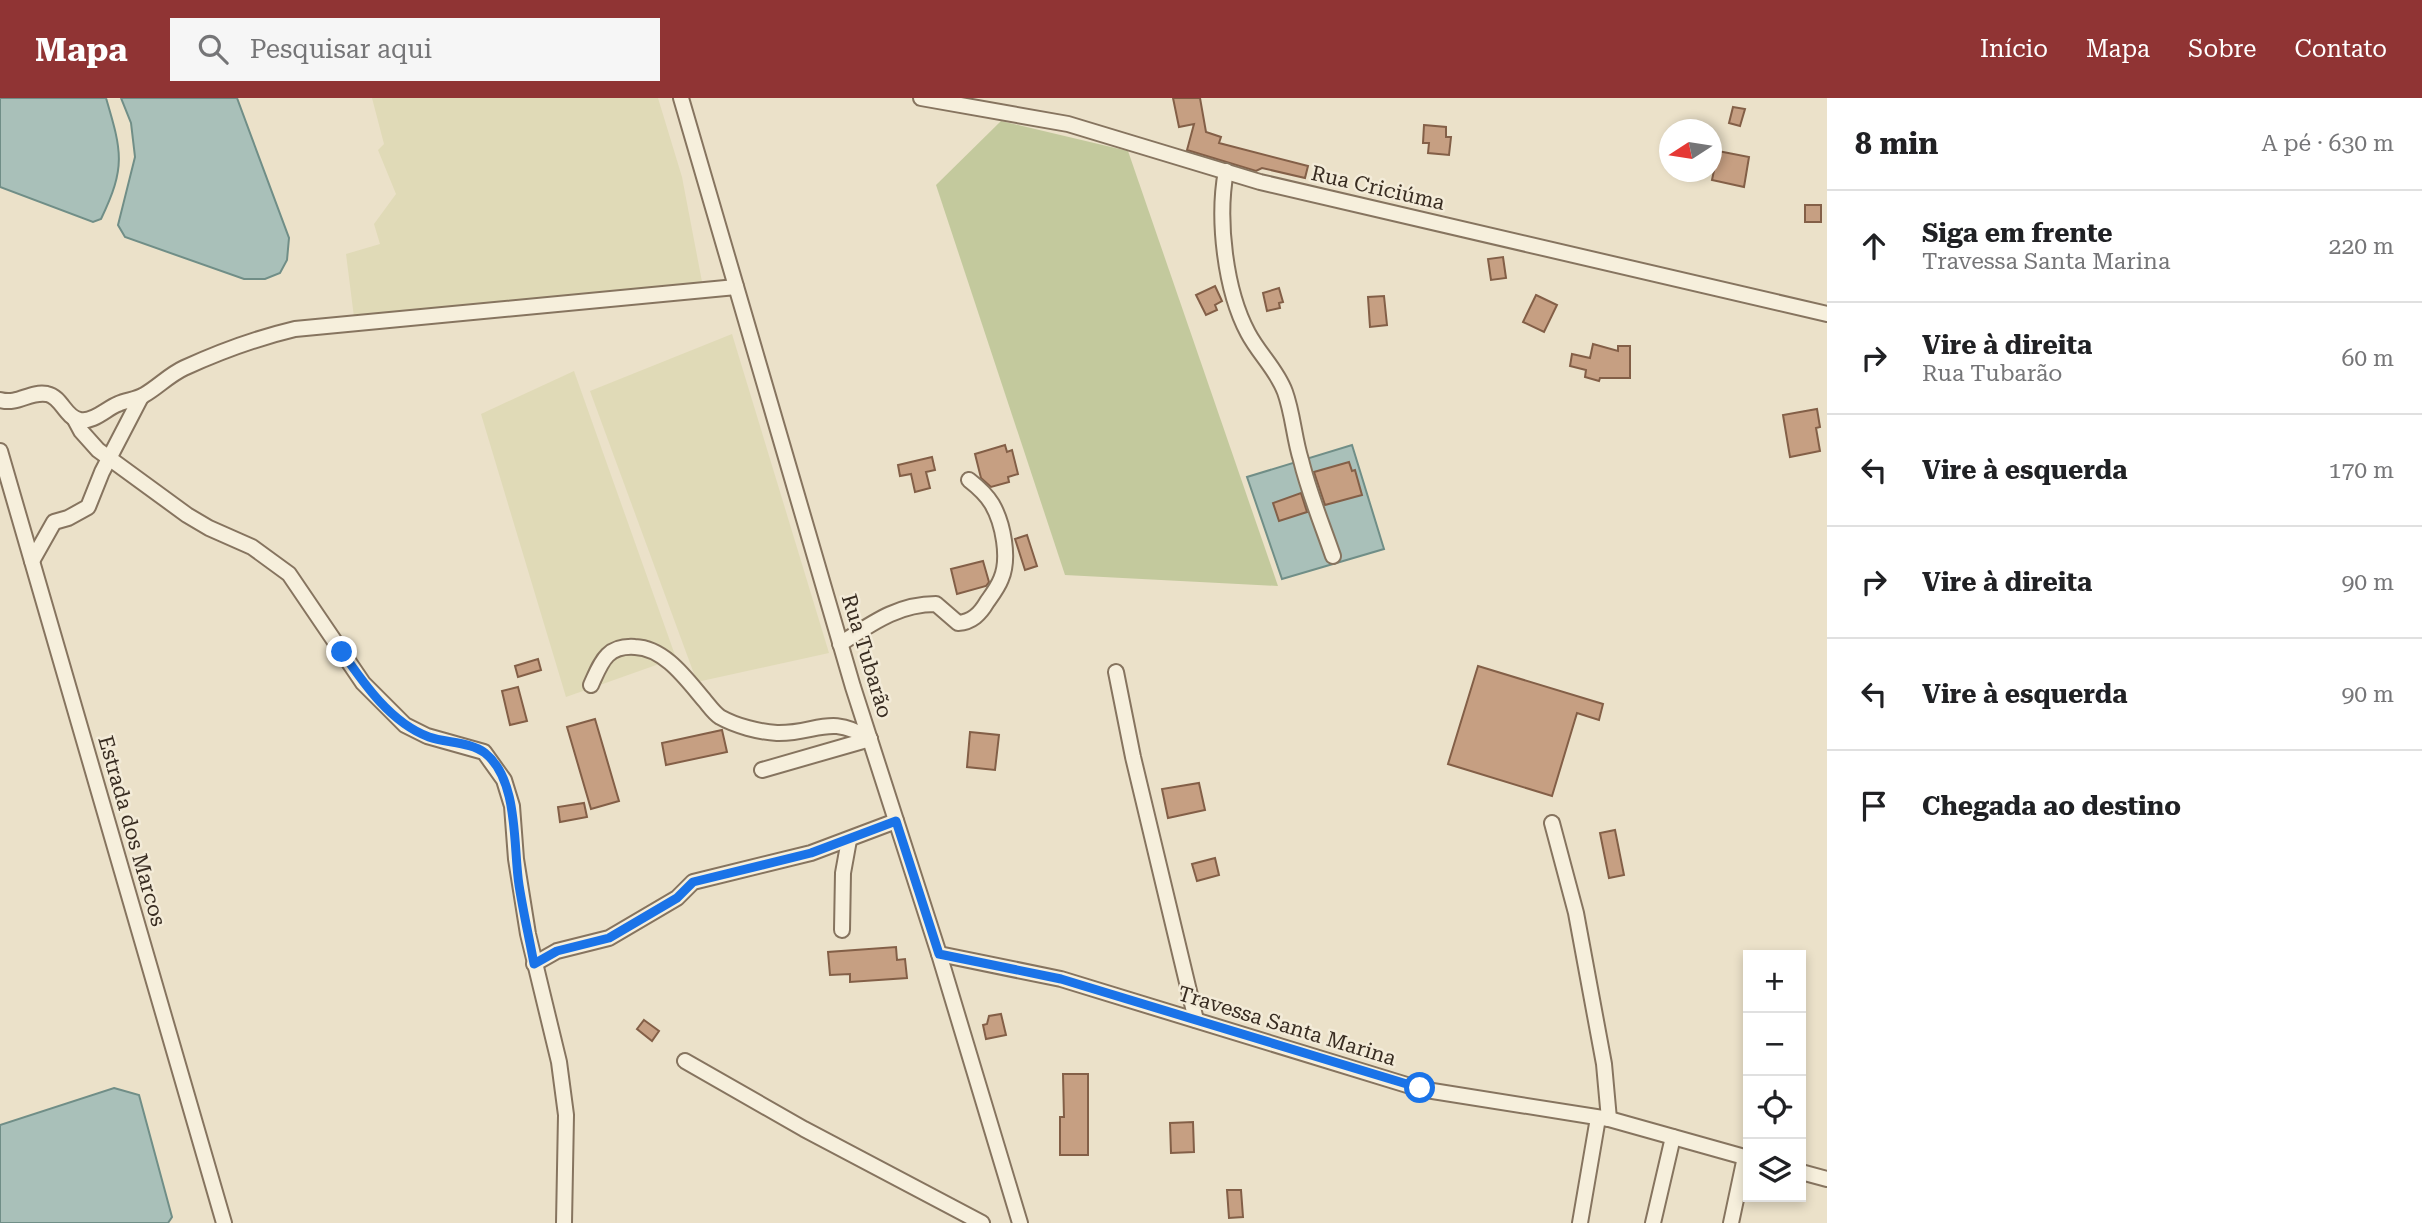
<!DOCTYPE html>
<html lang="pt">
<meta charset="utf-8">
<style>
body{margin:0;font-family:"Roboto Serif",serif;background:#f6f6f6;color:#202124}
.controls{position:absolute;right:21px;bottom:21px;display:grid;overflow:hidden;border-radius:0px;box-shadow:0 4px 10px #0003}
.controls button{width:63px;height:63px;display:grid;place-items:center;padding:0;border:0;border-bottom:2px solid #e0e0e0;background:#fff;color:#202124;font:35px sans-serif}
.compass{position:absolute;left:1659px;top:21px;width:63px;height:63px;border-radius:50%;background:#fff;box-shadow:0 4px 10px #0003;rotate:258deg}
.stop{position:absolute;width:21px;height:21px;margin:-16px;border:5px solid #1a73e8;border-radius:50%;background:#fff}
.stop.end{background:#1a73e8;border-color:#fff;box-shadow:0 2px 7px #0008}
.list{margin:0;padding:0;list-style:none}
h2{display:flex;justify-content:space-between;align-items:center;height:91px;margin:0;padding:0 28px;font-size:30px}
h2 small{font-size:23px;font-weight:400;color:#757577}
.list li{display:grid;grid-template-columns:46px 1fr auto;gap:21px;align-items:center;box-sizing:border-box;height:112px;padding:0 28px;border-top:2px solid #e0e0e0}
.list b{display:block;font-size:26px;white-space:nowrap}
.list p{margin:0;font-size:23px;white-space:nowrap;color:#757577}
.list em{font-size:23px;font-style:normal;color:#757577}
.icon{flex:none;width:38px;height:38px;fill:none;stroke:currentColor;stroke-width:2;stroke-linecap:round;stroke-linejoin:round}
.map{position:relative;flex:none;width:1827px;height:1125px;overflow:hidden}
header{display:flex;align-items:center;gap:42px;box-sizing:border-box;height:98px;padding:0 35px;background:#903434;color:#fff}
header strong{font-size:33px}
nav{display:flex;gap:38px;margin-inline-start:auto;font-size:24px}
.search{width:490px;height:63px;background:#f6f6f6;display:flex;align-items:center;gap:18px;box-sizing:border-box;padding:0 24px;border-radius:0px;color:#757577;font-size:26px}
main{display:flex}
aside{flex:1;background:#fff}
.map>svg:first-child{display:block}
.farmland{fill:#e0dab7}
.green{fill:#c3c99d}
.water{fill:#a9c0b9;stroke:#708e87;stroke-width:2}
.building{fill:#c69f82;stroke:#835f47;stroke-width:2}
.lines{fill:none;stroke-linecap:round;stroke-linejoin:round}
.minor-casing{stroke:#86745f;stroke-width:18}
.minor{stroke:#f6efdc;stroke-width:14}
.route{stroke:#1a73e8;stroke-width:9}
.labels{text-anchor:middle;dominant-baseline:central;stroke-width:5;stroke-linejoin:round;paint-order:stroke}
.street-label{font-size:21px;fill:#382c21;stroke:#f3ebd8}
</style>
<header>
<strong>Mapa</strong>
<div class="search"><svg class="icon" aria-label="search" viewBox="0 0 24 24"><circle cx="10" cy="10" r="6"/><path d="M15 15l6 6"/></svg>Pesquisar aqui</div>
<nav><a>Início</a><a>Mapa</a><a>Sobre</a><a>Contato</a></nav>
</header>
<main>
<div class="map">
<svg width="1827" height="1125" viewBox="0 0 1827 1125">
<rect width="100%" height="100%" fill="#ebe1c9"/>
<g class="farmland">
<path d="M372,0h286l24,79 21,110 -348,38 -9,-71 34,-10 -6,-20 22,-30 -18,-44 6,-6z"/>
<path d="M732,236l97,319 -132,29 -107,-291z"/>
<path d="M574,273l102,287 -110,39 -85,-283z"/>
</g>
<path class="green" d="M1001,23l127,30 150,435 -213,-11 -129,-390z"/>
<g class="water">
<path d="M0,0h106c16,54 20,69 -5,121l-8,3 -93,-35z"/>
<path d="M121,0h116l52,140 -2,22 -7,13 -15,6h-21l-119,-42 -7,-12 17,-68 -4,-34z"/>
<path d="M1352,347l32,104 -102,30 -35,-102z"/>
<path d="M114,990l25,7 33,122 -4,6h-168v-98z"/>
</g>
<g class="building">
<path d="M1173,0h27l6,34 15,5 -2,6 89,23 -3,12 -43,-10 -6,3 -69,-21 7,-26 -15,3z"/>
<path d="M1733,9l12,2 -5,17 -11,-3z"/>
<path d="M1424,27l22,2v10h5l-2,18 -21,-2 1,-10h-6z"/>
<path d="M1718,53l31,6 -5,30 -32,-7z"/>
<rect x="1805" y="107" width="16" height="17"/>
<path d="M1503,159l3,21 -15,2 -3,-21z"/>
<path d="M1215,188l7,15 -7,4 2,5 -11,5 -10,-20z"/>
<path d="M1279,190l4,14 -4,1 1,5 -13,3 -4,-18z"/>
<path d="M1536,197l21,10 -13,27 -21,-10z"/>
<path d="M1384,198l3,29 -17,2 -2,-30z"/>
<path d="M1593,246l25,7v-5h12v32h-30l-1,3 -14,-4 1,-7 -16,-4 2,-12 18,4z"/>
<path d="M1817,311l3,18 -4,1 4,23 -30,6 -7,-42z"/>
<path d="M1005,347l2,7 5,-2 6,24 -10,3 1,5 -18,5 -10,-9 -6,-24z"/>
<path d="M932,359l3,13 -9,2 4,16 -15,4 -4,-18 -11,2 -2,-11z"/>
<path d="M1349,364l3,9 3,-1 7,25 -37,10 -11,-33z"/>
<path d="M1301,395l6,19 -28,9 -6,-18z"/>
<path d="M1027,437l10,31 -12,4 -10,-31z"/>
<path d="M983,463l6,21 -3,4 -29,8 -6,-25z"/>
<path d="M538,561l3,11 -23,7 -3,-11z"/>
<path d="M1478,568l125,38 -4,16 -22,-7 -25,83 -104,-32z"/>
<path d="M518,589l9,34 -17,4 -8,-34z"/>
<path d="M595,621l24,82 -28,8 -24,-82z"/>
<path d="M722,632l5,22 -61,13 -4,-22z"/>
<path d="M970,634l29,3 -4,35 -28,-3z"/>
<path d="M1199,685l6,27 -37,8 -6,-29z"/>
<path d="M584,705l3,14 -27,5 -2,-15z"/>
<path d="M1615,732l9,45 -15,3 -9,-45z"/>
<path d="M1215,760l4,17 -22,6 -5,-17z"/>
<path d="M896,849l1,13 8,-1 2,19 -57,4v-8l-20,1 -2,-23z"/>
<path d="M1001,916l5,21 -20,4 -3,-14 4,-1 2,-8z"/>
<path d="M644,922l15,11 -7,10 -15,-12z"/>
<path d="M1063,976h25v81h-28v-38h4z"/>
<path d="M1193,1024l1,30 -23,1 -1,-30z"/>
<path d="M1227,1092h14l2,27 -14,1z"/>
</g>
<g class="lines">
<defs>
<g id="minor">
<path d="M681,0l172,589 86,267 81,269"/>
<path d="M921,0l147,26 192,58 567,132"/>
<path d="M1226,73c-9,48 -1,119 22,162 11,21 29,37 37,59 8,22 9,46 16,68 8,33 21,64 32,96"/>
<path d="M0,302c19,5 29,-9 47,-6 15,3 18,24 33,26 13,3 27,-12 38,-16 9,-4 18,-4 26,-9 14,-8 25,-20 40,-27 35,-16 73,-30 111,-39l441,-42"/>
<path d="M74,320l7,13 17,19 89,65 22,13 43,19 37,27 74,109 42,42 22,11 57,16 20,28 8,26 4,53 12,75 31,128 7,53 -2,108"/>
<path d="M0,353l224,772"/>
<path d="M32,463l22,-39 14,-4 20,-11 14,-35 39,-75"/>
<path d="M840,546c31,-20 57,-40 96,-40l22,19c14,-1 22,-9 29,-21 5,-7 11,-15 14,-23 9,-21 2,-56 -9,-75 -6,-10 -14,-17 -23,-24"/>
<path d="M1116,574l17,85 63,263"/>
<path d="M591,587c10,-22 15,-40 44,-38 30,1 52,33 70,54 5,6 9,12 15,16 16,9 39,15 57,16 40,1 52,-20 93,6"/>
<path d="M762,672l108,-31"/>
<path d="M1552,725l24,90 28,151 5,55"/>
<path d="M842,832l1,-57 6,-33"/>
<path d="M939,856l122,25 359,110 189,30 139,39"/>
<path d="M534,866l23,-13 52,-13 68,-40 16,-16 118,-29 85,-32"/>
<path d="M685,963l119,68 178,94"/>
<path d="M1801,1074l26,7"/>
<path d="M1580,1125l18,-105"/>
<path d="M1653,1125l20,-86"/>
<path d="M1731,1125l14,-66"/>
</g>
</defs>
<use href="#minor" class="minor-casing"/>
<use href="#minor" class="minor"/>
</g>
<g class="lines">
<path class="route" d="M342,554c22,32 49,71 87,85 17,6 42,5 56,16 34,27 28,93 34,132 4,26 10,52 15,79l23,-13 52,-13 68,-40 16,-16 118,-29 85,-32 43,133 122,25 359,109"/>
</g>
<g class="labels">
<g class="street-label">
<text transform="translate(1378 90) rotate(13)">Rua Criciúma</text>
<text transform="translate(867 558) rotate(73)">Rua Tubarão</text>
<text transform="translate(132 733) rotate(74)">Estrada dos Marcos</text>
<text transform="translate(1287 928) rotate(17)">Travessa Santa Marina</text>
</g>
</g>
</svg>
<div class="controls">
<button>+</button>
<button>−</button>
<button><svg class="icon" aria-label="locate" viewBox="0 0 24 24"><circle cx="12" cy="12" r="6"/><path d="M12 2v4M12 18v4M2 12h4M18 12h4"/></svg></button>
<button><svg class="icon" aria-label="layers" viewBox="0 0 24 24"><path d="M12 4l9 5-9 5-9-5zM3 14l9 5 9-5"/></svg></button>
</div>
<svg class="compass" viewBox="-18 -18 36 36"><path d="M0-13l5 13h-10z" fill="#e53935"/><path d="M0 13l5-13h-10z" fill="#757577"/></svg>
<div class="stop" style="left:1420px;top:990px"></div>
<div class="stop end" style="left:342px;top:554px"></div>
</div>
<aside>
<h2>8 min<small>A pé · 630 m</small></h2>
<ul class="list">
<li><svg class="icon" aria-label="ahead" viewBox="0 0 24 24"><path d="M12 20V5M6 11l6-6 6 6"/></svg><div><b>Siga em frente</b><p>Travessa Santa Marina</p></div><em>220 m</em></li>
<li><svg class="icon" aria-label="right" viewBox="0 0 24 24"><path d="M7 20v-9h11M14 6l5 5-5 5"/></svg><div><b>Vire à direita</b><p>Rua Tubarão</p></div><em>60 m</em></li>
<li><svg class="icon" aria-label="left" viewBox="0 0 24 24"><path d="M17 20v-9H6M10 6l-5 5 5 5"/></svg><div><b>Vire à esquerda</b></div><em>170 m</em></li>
<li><svg class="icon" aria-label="right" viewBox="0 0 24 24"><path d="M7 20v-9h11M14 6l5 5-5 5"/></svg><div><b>Vire à direita</b></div><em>90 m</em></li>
<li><svg class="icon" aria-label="left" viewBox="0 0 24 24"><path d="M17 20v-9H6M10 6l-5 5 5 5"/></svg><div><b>Vire à esquerda</b></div><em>90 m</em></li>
<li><svg class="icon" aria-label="arrive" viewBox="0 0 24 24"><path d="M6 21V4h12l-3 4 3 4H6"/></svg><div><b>Chegada ao destino</b></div></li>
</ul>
</aside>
</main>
